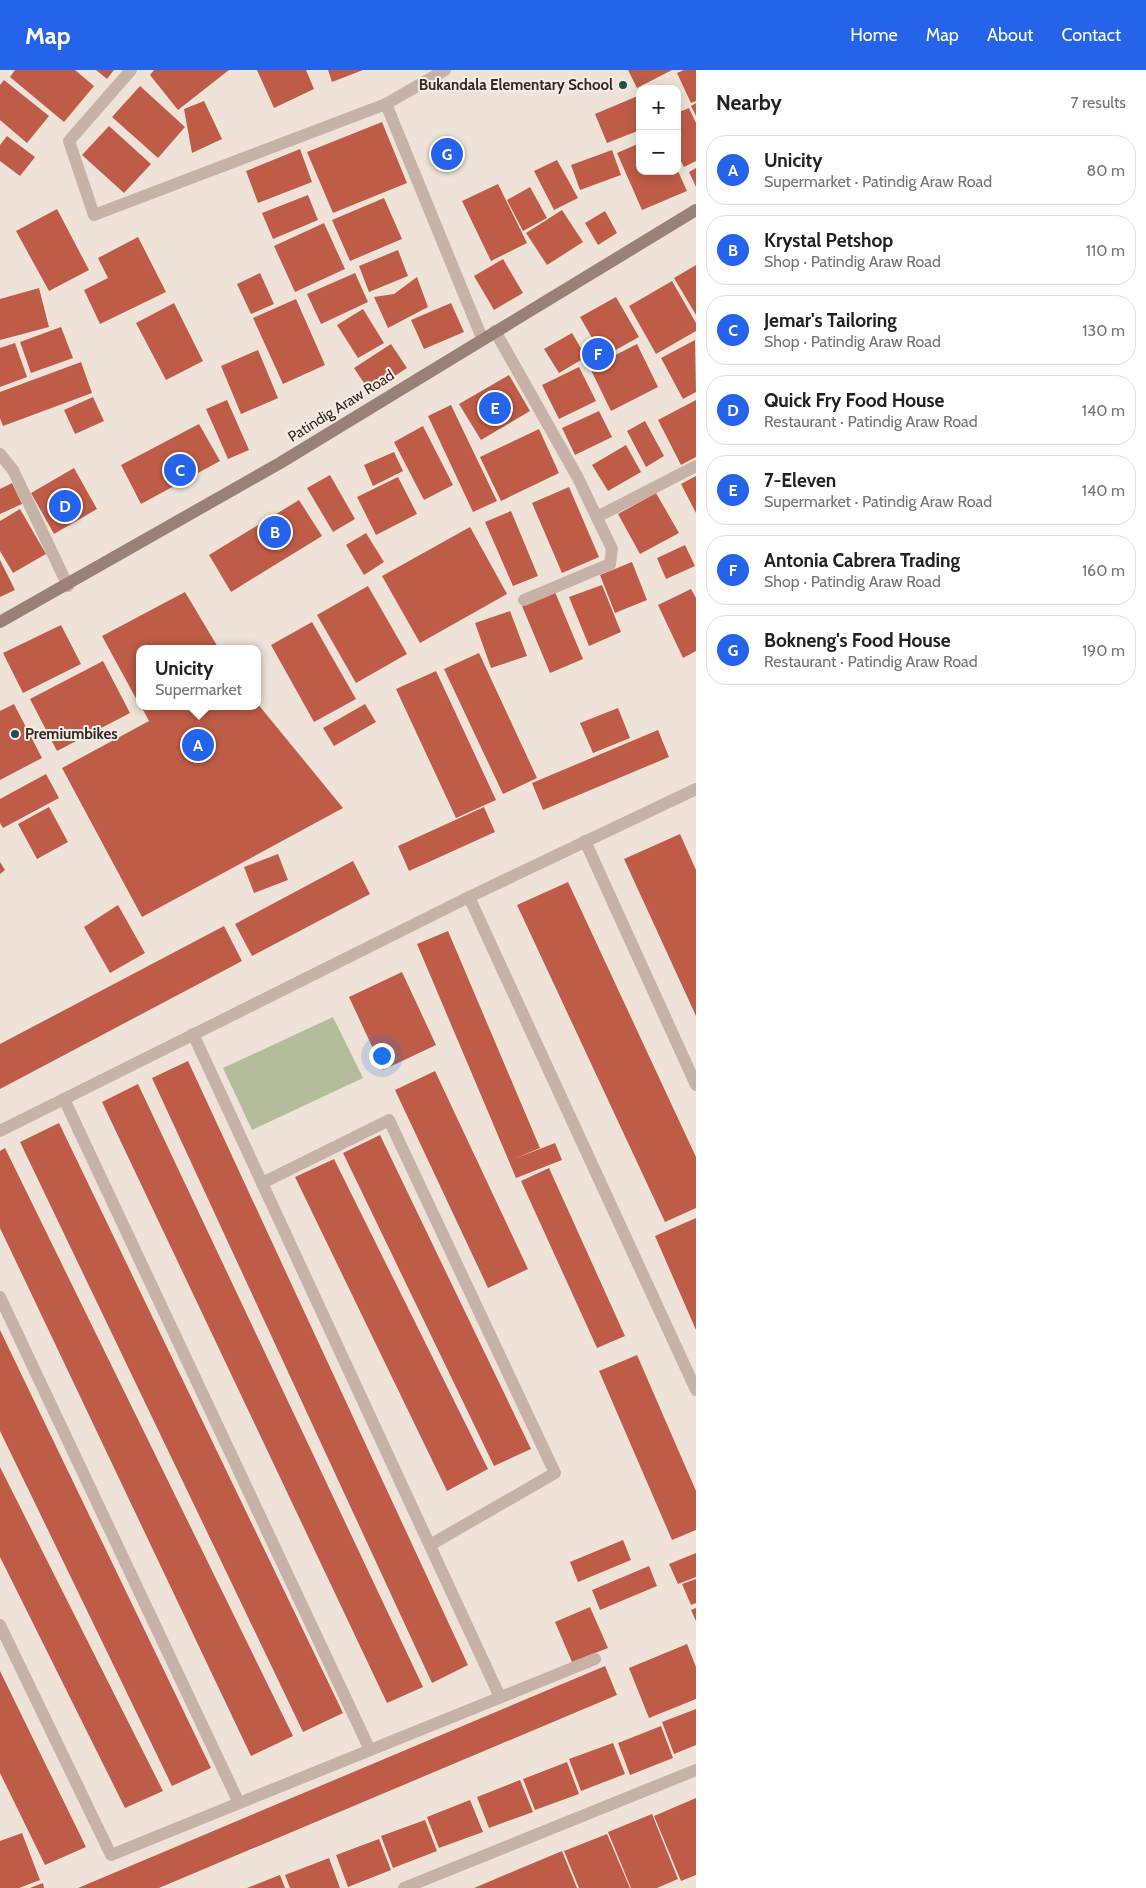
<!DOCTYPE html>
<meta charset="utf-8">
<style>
body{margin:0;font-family:Cabin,sans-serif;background:#f6f6f6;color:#202124}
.controls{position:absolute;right:15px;top:15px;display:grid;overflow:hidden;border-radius:10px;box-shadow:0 2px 12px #0003}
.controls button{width:45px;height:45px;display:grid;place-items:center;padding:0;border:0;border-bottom:1px solid #e0e0e0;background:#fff;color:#202124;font:25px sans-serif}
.you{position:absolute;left:381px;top:985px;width:18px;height:18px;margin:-12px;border:4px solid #fff;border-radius:50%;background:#1a73e8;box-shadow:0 0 0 8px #1a73e833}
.badge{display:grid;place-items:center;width:32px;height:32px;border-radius:50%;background:#2563eb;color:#fff;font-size:16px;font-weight:700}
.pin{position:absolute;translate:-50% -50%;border:2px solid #fff;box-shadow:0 1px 5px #0006}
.popup{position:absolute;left:136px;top:575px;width:125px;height:65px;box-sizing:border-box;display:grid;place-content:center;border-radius:10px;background:#fff;filter:drop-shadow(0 1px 4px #0005);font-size:16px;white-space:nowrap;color:#757577}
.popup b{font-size:19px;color:#202124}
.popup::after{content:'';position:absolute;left:50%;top:100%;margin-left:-10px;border:10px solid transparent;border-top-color:#fff}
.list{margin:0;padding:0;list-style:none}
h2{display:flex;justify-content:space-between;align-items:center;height:65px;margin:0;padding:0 20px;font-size:21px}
h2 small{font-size:16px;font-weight:400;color:#757577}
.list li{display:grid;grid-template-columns:32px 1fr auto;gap:15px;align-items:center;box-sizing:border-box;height:70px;margin:0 10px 10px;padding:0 10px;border:1px solid #e0e0e0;border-radius:20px}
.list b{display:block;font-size:19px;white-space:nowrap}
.list p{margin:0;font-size:16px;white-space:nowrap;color:#757577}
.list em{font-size:16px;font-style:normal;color:#757577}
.map{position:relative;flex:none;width:696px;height:1818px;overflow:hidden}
header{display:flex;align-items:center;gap:30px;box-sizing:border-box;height:70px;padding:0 25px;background:#2563eb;color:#fff}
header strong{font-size:24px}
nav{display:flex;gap:28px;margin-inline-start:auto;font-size:18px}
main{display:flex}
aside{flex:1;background:#fff}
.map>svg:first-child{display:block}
.green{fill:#b4bd9a}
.building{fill:#bf5c47}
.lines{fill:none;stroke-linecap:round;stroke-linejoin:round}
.street{stroke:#c6b2a6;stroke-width:12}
.secondary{stroke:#9a8177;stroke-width:12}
.poi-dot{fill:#1e5151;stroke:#f7ede4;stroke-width:2}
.labels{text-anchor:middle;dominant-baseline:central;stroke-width:4;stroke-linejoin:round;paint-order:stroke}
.poi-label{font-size:15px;font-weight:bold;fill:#332926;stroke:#f7ede4;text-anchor:end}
.street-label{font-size:15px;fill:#332926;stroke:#f7ede4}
</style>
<header>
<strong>Map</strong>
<nav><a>Home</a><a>Map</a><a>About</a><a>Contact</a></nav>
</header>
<main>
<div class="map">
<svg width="696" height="1818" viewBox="0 0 696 1818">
<rect width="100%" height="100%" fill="#efe3d9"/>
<path class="green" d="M333,947l30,61 -111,52 -29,-62z"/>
<g class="building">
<path d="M15,0h60l19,16 -30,36 -54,-45z"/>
<path d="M96,0h18l-7,9z"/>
<path d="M154,0h75l-51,40 -28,-35z"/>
<path d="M257,0h49l8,19 -40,19z"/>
<path d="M328,0h35l-31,12z"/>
<path d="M628,0h44l-35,18z"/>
<path d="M684,0h12v31l-5,2 -14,-30z"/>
<path d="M4,10l45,36 -22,27 -27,-23v-35z"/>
<path d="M140,16l45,41 -27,31 -46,-41z"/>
<path d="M640,25v35l-33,13 -12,-29z"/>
<path d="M204,31l18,38 -30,14 -8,-44z"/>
<path d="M696,33v13l-5,-10z"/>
<path d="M689,38l7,15v38l-12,6 -7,-13v-41z"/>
<path d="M382,52l25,61 -74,30 -26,-61z"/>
<path d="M109,56l42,38 -27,29 -42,-38z"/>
<path d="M7,66l28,21 -15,19 -20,-15v-16z"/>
<path d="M640,73v28h38l9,20 -45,19 -25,-57z"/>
<path d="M300,79l12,33 -54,21 -12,-32z"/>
<path d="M612,80l9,25 -41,15 -9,-25z"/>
<path d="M557,90l21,38 -24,12 -20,-39z"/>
<path d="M696,98v19l-7,-15z"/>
<path d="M498,114l29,59 -36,18 -29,-60z"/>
<path d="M530,117l17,31 -24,13 -16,-31z"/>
<path d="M308,125l10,25 -45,19 -11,-26z"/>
<path d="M384,128l18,41 -52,22 -18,-41z"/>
<path d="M57,139l32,61 -40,21 -33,-60z"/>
<path d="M562,140l21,32 -36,23 -21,-32z"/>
<path d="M605,141l12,22 -19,12 -13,-22z"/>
<path d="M324,153l21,46 -50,23 -21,-46z"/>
<path d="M138,167l28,55 -66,32 -16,-34 24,-12 -10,-20z"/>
<path d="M398,180l10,26 -39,16 -10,-26z"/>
<path d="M503,189l20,34 -29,17 -20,-34z"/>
<path d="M696,195v50l-22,-37z"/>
<path d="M260,203l14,31 -23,10 -14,-30z"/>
<path d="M355,203l13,29 -47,22 -14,-30z"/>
<path d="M417,207l11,30 -40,21 -14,-31 20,-3z"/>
<path d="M672,211l24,42v8l-40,23 -27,-48z"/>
<path d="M39,218l10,39 -49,13v-41z"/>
<path d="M616,227l23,40 -36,20 -23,-40z"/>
<path d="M296,229l29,66 -42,19 -30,-66z"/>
<path d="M174,233l29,58 -37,19 -30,-57z"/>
<path d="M451,233l13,29 -40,17 -13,-29z"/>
<path d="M363,239l21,34 -26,15 -21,-33z"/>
<path d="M61,257l12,31 -42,15 -11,-31z"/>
<path d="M572,263l14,24 -27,16 -15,-24z"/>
<path d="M695,270l1,52 -13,7 -22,-41z"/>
<path d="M15,273l12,34 -27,10v-39z"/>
<path d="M391,274l16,24 -37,24 -16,-24z"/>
<path d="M637,274l21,43 -47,24 -21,-43z"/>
<path d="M258,280l20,48 -37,16 -20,-48z"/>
<path d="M81,292l11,31 -89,33 -3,-8v-26z"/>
<path d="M579,297l17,34 -37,18 -17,-34z"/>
<path d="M509,305l21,36 -49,29 -22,-36z"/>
<path d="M93,327l11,24 -29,13 -11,-24z"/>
<path d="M227,330l22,50 -21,9 -22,-50z"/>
<path d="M696,330v57l-15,8 -23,-45z"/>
<path d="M451,335l46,96 -24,11 -45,-96z"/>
<path d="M599,341l13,26 -37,18 -13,-27z"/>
<path d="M645,351l19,35 -18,11 -19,-36z"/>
<path d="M199,354l21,37 -79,43 -20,-39z"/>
<path d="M423,356l30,59 -29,15 -30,-58z"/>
<path d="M539,359l20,44 -58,28 -21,-44z"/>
<path d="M626,375l15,27 -33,19 -16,-26z"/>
<path d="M394,382l9,19 -30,15 -9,-21z"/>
<path d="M74,398l23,41 -43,25 -23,-41z"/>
<path d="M330,405l25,44 -22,13 -26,-44z"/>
<path d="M696,406v37l-15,-29z"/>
<path d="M398,407l19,37 -41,21 -19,-38z"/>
<path d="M12,413l10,21 -22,10v-25z"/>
<path d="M569,417l30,70 -37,16 -30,-70z"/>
<path d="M656,423l23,40 -39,21 -22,-40z"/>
<path d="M299,430l23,36 -91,56 -22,-37z"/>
<path d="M20,439l26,45 -33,19 -13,-22v-30z"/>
<path d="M511,441l27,65 -25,10 -28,-64z"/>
<path d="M470,457l37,67 -87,49 -38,-67z"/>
<path d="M366,463l18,29 -20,13 -18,-30z"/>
<path d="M685,475l10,21 -29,13 -9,-21z"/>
<path d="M0,490l15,30 -15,7z"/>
<path d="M632,492l15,38 -32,13 -15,-38z"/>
<path d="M602,515l19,47 -32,14 -20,-49z"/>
<path d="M368,516l39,68 -51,29 -39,-68z"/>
<path d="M691,519l5,9v53l-13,7 -25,-53z"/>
<path d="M185,522l34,57h-80v55l-37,-68z"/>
<path d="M555,522l28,67 -33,14 -28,-67z"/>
<path d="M510,541l17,45 -36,12 -16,-45z"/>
<path d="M312,552l44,77 -42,23 -43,-77z"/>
<path d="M61,555l20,39 -58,29 -20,-40z"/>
<path d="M479,583l58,125 -34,16 -59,-125z"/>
<path d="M103,591l27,52 -73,38 -27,-52z"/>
<path d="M436,601l60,129 -40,18 -60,-129z"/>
<path d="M257,633l86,105 -201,109 -80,-149 87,-47 -8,-15h116z"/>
<path d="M14,634l28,54 -42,22v-69z"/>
<path d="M365,634l11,18 -42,24 -11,-18z"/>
<path d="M618,638l12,30 -37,15 -13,-30z"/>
<path d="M658,660l11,27 -126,53 -11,-27z"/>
<path d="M46,704l13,24 -56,30 -3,-5v-24z"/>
<path d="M49,737l19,35 -31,17 -19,-35z"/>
<path d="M484,737l11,25 -86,39 -11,-25z"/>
<path d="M680,764l16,36v146l-72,-157z"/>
<path d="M278,784l10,26 -34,13 -10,-26z"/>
<path d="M353,791l17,33 -118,62 -17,-32z"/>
<path d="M0,792l5,8 -5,4z"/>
<path d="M568,812l128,275v51l-31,14 -148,-317z"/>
<path d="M118,835l27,48 -35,20 -26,-46z"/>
<path d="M224,856l18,35 -242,128v-45z"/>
<path d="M448,861l92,217 -26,11 41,-16 7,17 -46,18 -99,-234z"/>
<path d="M402,902l34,73 -53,25 -34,-73z"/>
<path d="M188,991l280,604 -36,18 -280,-605z"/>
<path d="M435,1001l93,198 -40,19 -93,-198z"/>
<path d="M138,1014l285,603 -36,16 -285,-601z"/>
<path d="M59,1053l284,590 -40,19 -283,-590z"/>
<path d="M380,1065l151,314 -37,17 -151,-313z"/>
<path d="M5,1078l288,588 -42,20 -251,-528v-77z"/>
<path d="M334,1089l154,310 -41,22 -152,-314z"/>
<path d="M549,1098l76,168 -28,12 -76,-167z"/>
<path d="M696,1148v112l-41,-94z"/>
<path d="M0,1260l211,438 -39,18 -172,-355z"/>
<path d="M637,1285l59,136v39l-24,10 -73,-169z"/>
<path d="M0,1397l163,324 -38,17 -125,-251z"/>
<path d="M623,1470l8,20 -53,22 -8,-20z"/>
<path d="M696,1483v24l-18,7 -9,-20z"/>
<path d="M649,1496l8,20 -57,24 -8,-20z"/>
<path d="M696,1509v24l-5,2 -9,-21z"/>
<path d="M590,1537l18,41 -36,14 -17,-40z"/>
<path d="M696,1538v13l-5,-11z"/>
<path d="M687,1574l9,23v32l-47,19 -20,-50z"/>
<path d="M605,1596l12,29 -458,193h-81z"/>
<path d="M0,1601l86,176 -41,18 -45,-92z"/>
<path d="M696,1639v36l-22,9 -12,-32z"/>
<path d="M661,1656l12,32 -43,17 -12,-32z"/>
<path d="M613,1673l12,31 -44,17 -12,-32z"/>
<path d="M567,1692l12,32 -44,16 -12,-31z"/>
<path d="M520,1710l13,32 -44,16 -12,-31z"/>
<path d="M696,1728v77l-15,6 -27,-65z"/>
<path d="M470,1730l13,32 -44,16 -12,-31z"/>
<path d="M652,1744l26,65 -21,9h-26l-23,-56z"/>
<path d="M425,1750l12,31 -44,17 -12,-32z"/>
<path d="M22,1763l18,47 -21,8h-19v-47z"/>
<path d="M607,1764l23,54h-51l-15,-37z"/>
<path d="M379,1769l12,31 -43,17 -12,-32z"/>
<path d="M562,1781l15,37h-103l45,-19z"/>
<path d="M329,1788l11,30h-50l-5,-13z"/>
<path d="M280,1805l5,13h-38z"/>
<path d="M43,1813l1,5h-14z"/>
</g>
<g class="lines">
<g class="street">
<path d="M131,0l-62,71 25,74 292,-111 59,-34"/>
<path d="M386,34l96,234"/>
<path d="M495,261l83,147 34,71 -2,15 -86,36"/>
<path d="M0,384l13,16 55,116"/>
<path d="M597,447l99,-51"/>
<path d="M585,771l111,244"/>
<path d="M469,827l227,493"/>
<path d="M193,964l307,663"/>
<path d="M64,1029l306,651"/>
<path d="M0,1061l469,-234 227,-108"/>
<path d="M262,1113l127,-63 166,353 -125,72"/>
<path d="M0,1227l239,506"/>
<path d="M0,1555l111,230 484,-196"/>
<path d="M404,1818l292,-118"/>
</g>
<path class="secondary" d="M0,552l280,-159 416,-253"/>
</g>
<g class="poi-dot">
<circle cx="623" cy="15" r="5"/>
<circle cx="15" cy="664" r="5"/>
</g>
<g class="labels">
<g class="poi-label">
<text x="613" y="15">Bukandala Elementary School</text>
<text x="25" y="664" text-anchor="start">Premiumbikes</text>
</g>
<g class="street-label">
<text transform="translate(341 336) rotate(-32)">Patindig Araw Road</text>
</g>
</g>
</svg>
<div class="controls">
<button>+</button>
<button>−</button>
</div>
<div class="you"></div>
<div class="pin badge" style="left:198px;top:675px">A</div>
<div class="popup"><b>Unicity</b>Supermarket</div>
<div class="pin badge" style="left:275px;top:462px">B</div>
<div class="pin badge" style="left:180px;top:400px">C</div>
<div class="pin badge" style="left:65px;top:436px">D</div>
<div class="pin badge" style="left:495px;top:338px">E</div>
<div class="pin badge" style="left:598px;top:284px">F</div>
<div class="pin badge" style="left:447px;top:84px">G</div>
</div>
<aside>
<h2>Nearby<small>7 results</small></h2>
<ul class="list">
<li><span class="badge">A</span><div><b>Unicity</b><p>Supermarket · Patindig Araw Road</p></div><em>80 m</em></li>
<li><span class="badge">B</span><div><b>Krystal Petshop</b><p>Shop · Patindig Araw Road</p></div><em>110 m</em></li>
<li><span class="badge">C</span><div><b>Jemar's Tailoring</b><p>Shop · Patindig Araw Road</p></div><em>130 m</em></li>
<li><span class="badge">D</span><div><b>Quick Fry Food House</b><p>Restaurant · Patindig Araw Road</p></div><em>140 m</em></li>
<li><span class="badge">E</span><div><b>7-Eleven</b><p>Supermarket · Patindig Araw Road</p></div><em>140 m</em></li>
<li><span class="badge">F</span><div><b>Antonia Cabrera Trading</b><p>Shop · Patindig Araw Road</p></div><em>160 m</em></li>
<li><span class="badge">G</span><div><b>Bokneng's Food House</b><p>Restaurant · Patindig Araw Road</p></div><em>190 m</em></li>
</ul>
</aside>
</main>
